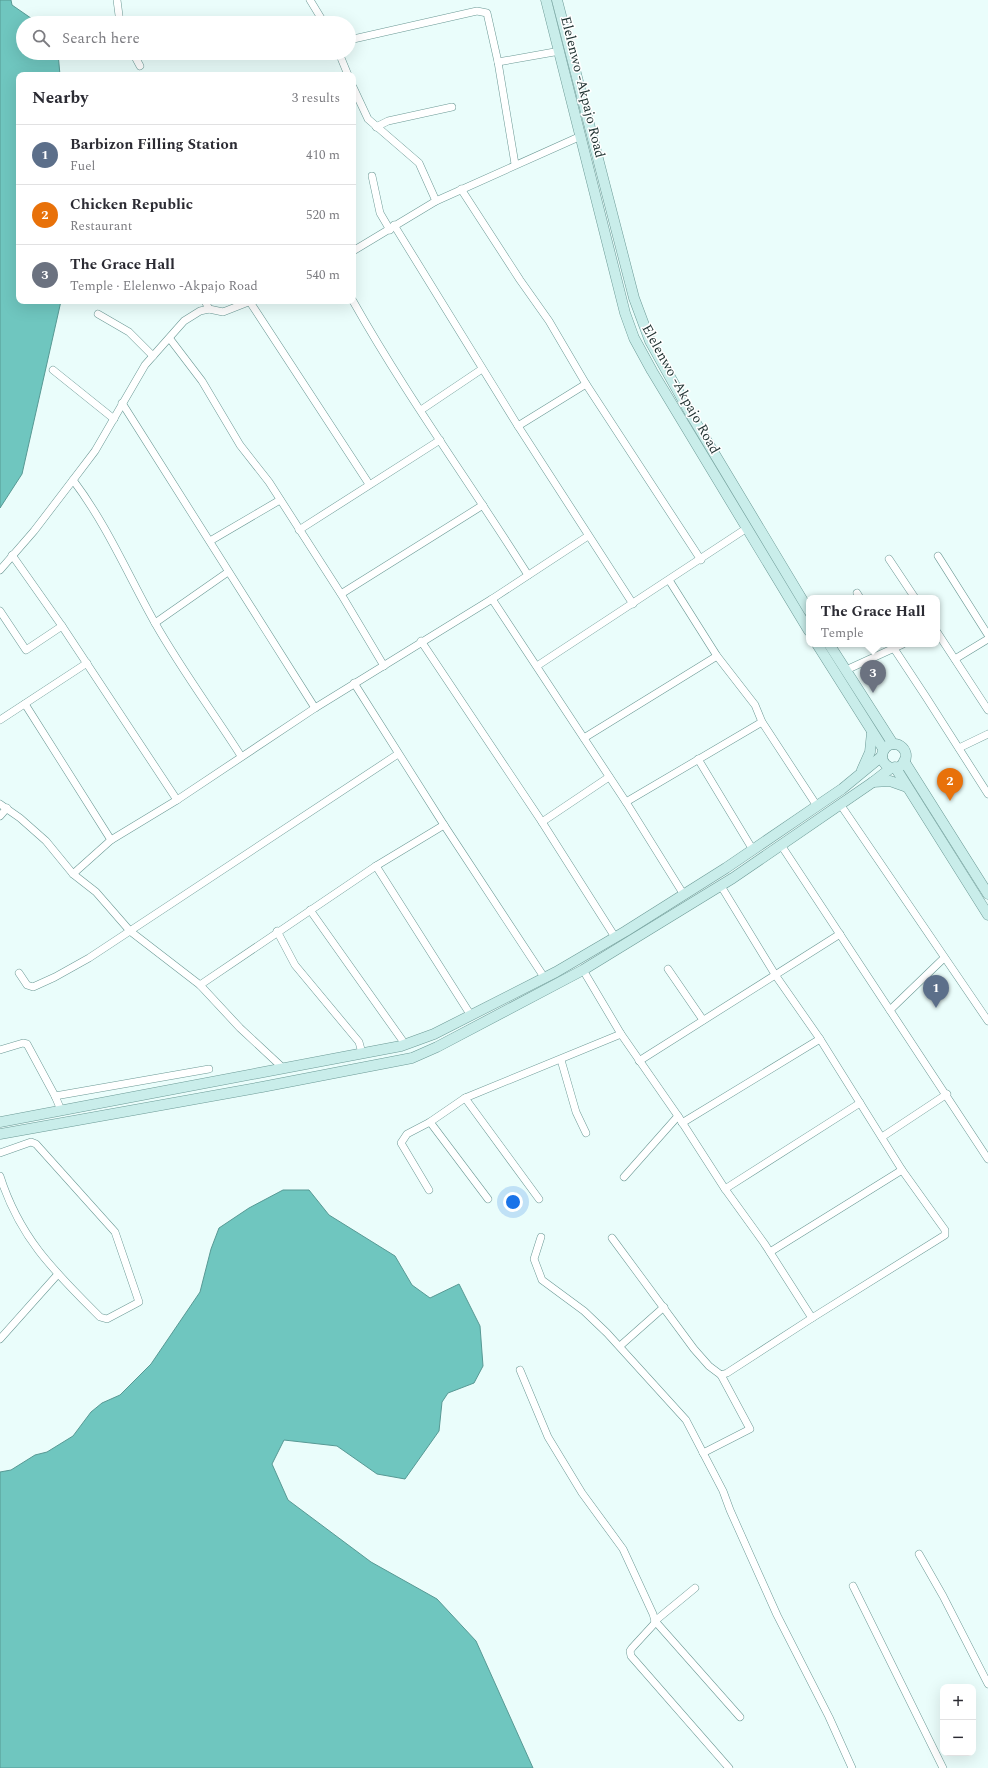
<!DOCTYPE html>
<meta charset="utf-8">
<style>
body{margin:0;font-family:Spectral,serif;background:#f2f2f3;color:#2b2b33}
.controls{position:absolute;right:12px;bottom:12px;display:grid;overflow:hidden;border-radius:8px;box-shadow:0 4px 16px #0002}
.controls button{width:36px;height:36px;display:grid;place-items:center;padding:0;border:0;border-bottom:1px solid #e1e1e2;background:#fff;color:#2b2b33;font:20px sans-serif}
.you{position:absolute;left:513px;top:1202px;width:14px;height:14px;margin:-10px;border:3px solid #fff;border-radius:50%;background:#1a73e8;box-shadow:0 0 0 6px #1a73e833}
.badge{display:grid;place-items:center;width:26px;height:26px;border-radius:50%;background:#111827;color:#fff;font-size:13px;font-weight:700}
.pin{position:absolute;translate:-50% -33px;filter:drop-shadow(0 1px 2px #0008)}
.pin::after{content:'';position:absolute;top:21px;width:14px;height:12px;background:inherit;clip-path:polygon(0 0,100% 0,50% 100%)}
.popup{position:absolute;left:806px;top:595px;width:134px;height:52px;box-sizing:border-box;display:grid;place-content:center;border-radius:8px;background:#fff;filter:drop-shadow(0 1px 3px #0005);font-size:13px;white-space:nowrap;color:#7c7c81}
.popup b{font-size:15px;color:#2b2b33}
.popup::after{content:'';position:absolute;left:50%;top:100%;margin-left:-8px;border:8px solid transparent;border-top-color:#fff}
.list{margin:0;padding:0;list-style:none}
h2{display:flex;justify-content:space-between;align-items:center;height:52px;margin:0;padding:0 16px;font-size:17px}
h2 small{font-size:13px;font-weight:400;color:#7c7c81}
.list li{display:grid;grid-template-columns:26px 1fr auto;gap:12px;align-items:center;box-sizing:border-box;height:60px;padding:0 16px;border-top:1px solid #e1e1e2}
.list b{display:block;font-size:15px;white-space:nowrap}
.list p{margin:0;font-size:13px;white-space:nowrap;color:#7c7c81}
.list em{font-size:13px;font-style:normal;color:#7c7c81}
.icon{flex:none;width:22px;height:22px;fill:none;stroke:currentColor;stroke-width:2;stroke-linecap:round;stroke-linejoin:round}
.map{position:relative;flex:none;width:988px;height:1768px;overflow:hidden}
.search{position:absolute;background:#fff;box-shadow:0 4px 16px #0002;left:16px;top:16px;width:340px;height:44px;display:flex;align-items:center;gap:10px;box-sizing:border-box;padding:0 14px;border-radius:22px;color:#7c7c81;font-size:15px}
.panel{position:absolute;background:#fff;box-shadow:0 4px 16px #0002;left:16px;top:72px;width:340px;height:232px;border-radius:8px}
.map>svg:first-child{display:block}
.water{fill:#6fc6bf;stroke:#579994}
.lines{fill:none;stroke-linecap:round;stroke-linejoin:round}
.minor-casing{stroke:#6b9995;stroke-width:8}
.secondary-casing{stroke:#6b9995;stroke-width:11}
.minor{stroke:#fff;stroke-width:7}
.secondary{stroke:#c9edea;stroke-width:10}
.labels{text-anchor:middle;dominant-baseline:central;stroke-width:3;stroke-linejoin:round;paint-order:stroke}
.street-label{font-size:14px;fill:#1e3130;stroke:#fff}
</style>
<div class="map">
<svg width="988" height="1768" viewBox="0 0 988 1768">
<rect width="100%" height="100%" fill="#eafdfb"/>
<g class="water">
<path d="M0,0h11l1,5 26,18h-15v30h35l2,22h-41v226h42l-39,173 -22,34z"/>
<path d="M283,1190h26l20,25 66,41 17,29 18,13 29,-14 21,42 3,40 -9,17 -26,10 -6,9 -3,29 -34,48 -28,-5 -40,-28 -53,-6 -12,24 16,36 83,62 66,37 39,42 57,127h-533v-296l11,-2 24,-15 12,-3 26,-16 18,-24 11,-9 18,-8 31,-31 49,-72 11,-43 8,-21 30,-20z"/>
</g>
<g class="lines">
<defs>
<g id="minor">
<path d="M117,0l3,23"/>
<path d="M310,0l14,23"/>
<path d="M349,40l128,-29 10,2 11,49 17,102"/>
<path d="M133,53l7,13"/>
<path d="M339,53l9,22"/>
<path d="M498,62l62,-11"/>
<path d="M353,87l15,32 51,44 17,38"/>
<path d="M376,127l12,-6 64,-14"/>
<path d="M372,176l8,37 10,17"/>
<path d="M461,189l59,91 29,41 37,63 115,176"/>
<path d="M394,225l124,201 115,178"/>
<path d="M353,251l83,-50 145,-65"/>
<path d="M205,301l4,8"/>
<path d="M353,301c53,94 117,182 175,274"/>
<path d="M250,302l119,182"/>
<path d="M98,314l31,18 24,24"/>
<path d="M170,339l32,42 38,64 29,37 72,112 43,72"/>
<path d="M53,370l61,49"/>
<path d="M122,403l193,305"/>
<path d="M421,410l61,-41"/>
<path d="M518,426l68,-42"/>
<path d="M73,480c34,45 55,95 82,143 26,46 58,89 86,133"/>
<path d="M299,530l141,-90"/>
<path d="M210,541l70,-41"/>
<path d="M12,555l50,71 115,174"/>
<path d="M938,556l50,79"/>
<path d="M889,559l26,39"/>
<path d="M0,570l34,-39 39,-51 22,-29 50,-86 39,-44 16,-10 9,-2 14,3 28,-11"/>
<path d="M669,580l48,76 38,49 7,17 55,84"/>
<path d="M857,593l3,5"/>
<path d="M341,594l142,-89"/>
<path d="M492,599l134,203 58,93"/>
<path d="M0,611l26,39 36,-24"/>
<path d="M155,623l73,-51"/>
<path d="M937,632l51,78"/>
<path d="M421,641l121,181 73,115"/>
<path d="M891,644l35,53 62,97"/>
<path d="M955,659l33,-20"/>
<path d="M537,666l210,-138"/>
<path d="M846,670l57,-26"/>
<path d="M354,683l90,142 100,152"/>
<path d="M25,704l86,136"/>
<path d="M0,720l87,-57"/>
<path d="M584,738l133,-82"/>
<path d="M959,748l29,-14"/>
<path d="M698,759l55,91"/>
<path d="M626,802l136,-80"/>
<path d="M0,804l20,14 26,23 27,33 23,18 34,39 70,54 40,43 43,40"/>
<path d="M840,804l148,217"/>
<path d="M0,816l7,-8"/>
<path d="M542,822l67,-45"/>
<path d="M781,845l207,314"/>
<path d="M376,866l94,148"/>
<path d="M73,874l38,-34 66,-40 138,-92 177,-109 96,-63"/>
<path d="M310,910l95,134"/>
<path d="M277,931l18,34 64,77 3,11"/>
<path d="M668,969l35,51"/>
<path d="M583,970l38,64 57,82 47,73 39,54 48,75"/>
<path d="M19,973l8,12 6,2 22,-10 34,-19 309,-204"/>
<path d="M200,985l176,-119 68,-41"/>
<path d="M890,1010l54,-52"/>
<path d="M0,1050l23,-7 4,1 28,52 6,14"/>
<path d="M561,1060l15,52 10,21"/>
<path d="M639,1061l201,-127"/>
<path d="M55,1096l154,-27"/>
<path d="M430,1122l58,77"/>
<path d="M682,1123l138,-84"/>
<path d="M882,1137l65,-43"/>
<path d="M0,1153l31,-11 5,2 79,88 24,70 -32,17 -7,-2c-45,-45 -80,-78 -100,-141"/>
<path d="M624,1177l54,-61"/>
<path d="M725,1189l135,-86"/>
<path d="M429,1190l-28,-47 6,-9 23,-12 35,-24"/>
<path d="M539,1199l-74,-101 156,-64"/>
<path d="M541,1237l-7,22 8,21 42,31 23,22 79,87 37,71 7,19 47,105 52,102 23,51"/>
<path d="M612,1238l82,111 15,17 12,9 6,-2 85,-55 133,-83v-5l-43,-60 -82,-131 -44,-63 -55,-90"/>
<path d="M770,1252l132,-82"/>
<path d="M0,1339l58,-65"/>
<path d="M620,1346l44,-39"/>
<path d="M520,1370l28,67 34,56 41,56 30,65 2,7 -1,3 -22,24 -2,3 1,5 98,112"/>
<path d="M703,1453l47,-24 -29,-54"/>
<path d="M919,1554l24,42 45,88"/>
<path d="M853,1586l90,182"/>
<path d="M695,1588l-40,33 85,96"/>
</g>
<g id="secondary">
<path d="M546,0l79,313 9,25 18,33 157,260"/>
<path d="M557,0l77,298 16,43 43,77 116,193"/>
<path d="M817,644l67,106"/>
<path d="M829,644l64,100"/>
<circle cx="894" cy="756" r="12"/>
<path d="M904,761l84,133"/>
<path d="M895,767l93,148"/>
<path d="M862,770l8,-18 2,-20"/>
<path d="M873,782l17,-1 17,6"/>
<path d="M0,1122l401,-76 33,-12 122,-62 70,-41 100,-63 91,-62 25,-17 40,-33"/>
<path d="M0,1134l262,-47 150,-29 25,-11 146,-77 150,-92 140,-96 18,-14"/>
</g>
</defs>
<use href="#minor" class="minor-casing"/>
<use href="#secondary" class="secondary-casing"/>
<use href="#minor" class="minor"/>
<use href="#secondary" class="secondary"/>
</g>
<g class="labels">
<g class="street-label">
<text transform="translate(583 87) rotate(76)">Elelenwo -Akpajo Road</text>
<text transform="translate(681 389) rotate(61)">Elelenwo -Akpajo Road</text>
</g>
</g>
</svg>
<div class="controls">
<button>+</button>
<button>−</button>
</div>
<div class="you"></div>
<div class="pin badge" style="left:936px;top:1008px;background:#5c6f8a">1</div>
<div class="pin badge" style="left:950px;top:801px;background:#e8710a">2</div>
<div class="pin badge" style="left:873px;top:693px;background:#6b7280">3</div>
<div class="popup"><b>The Grace Hall</b>Temple</div>
<div class="search"><svg class="icon" aria-label="search" viewBox="0 0 24 24"><circle cx="10" cy="10" r="6"/><path d="M15 15l6 6"/></svg>Search here</div>
<section class="panel">
<h2>Nearby<small>3 results</small></h2>
<ul class="list">
<li><span class="badge" style="background:#5c6f8a">1</span><div><b>Barbizon Filling Station</b><p>Fuel</p></div><em>410 m</em></li>
<li><span class="badge" style="background:#e8710a">2</span><div><b>Chicken Republic</b><p>Restaurant</p></div><em>520 m</em></li>
<li><span class="badge" style="background:#6b7280">3</span><div><b>The Grace Hall</b><p>Temple · Elelenwo -Akpajo Road</p></div><em>540 m</em></li>
</ul>
</section>
</div>
